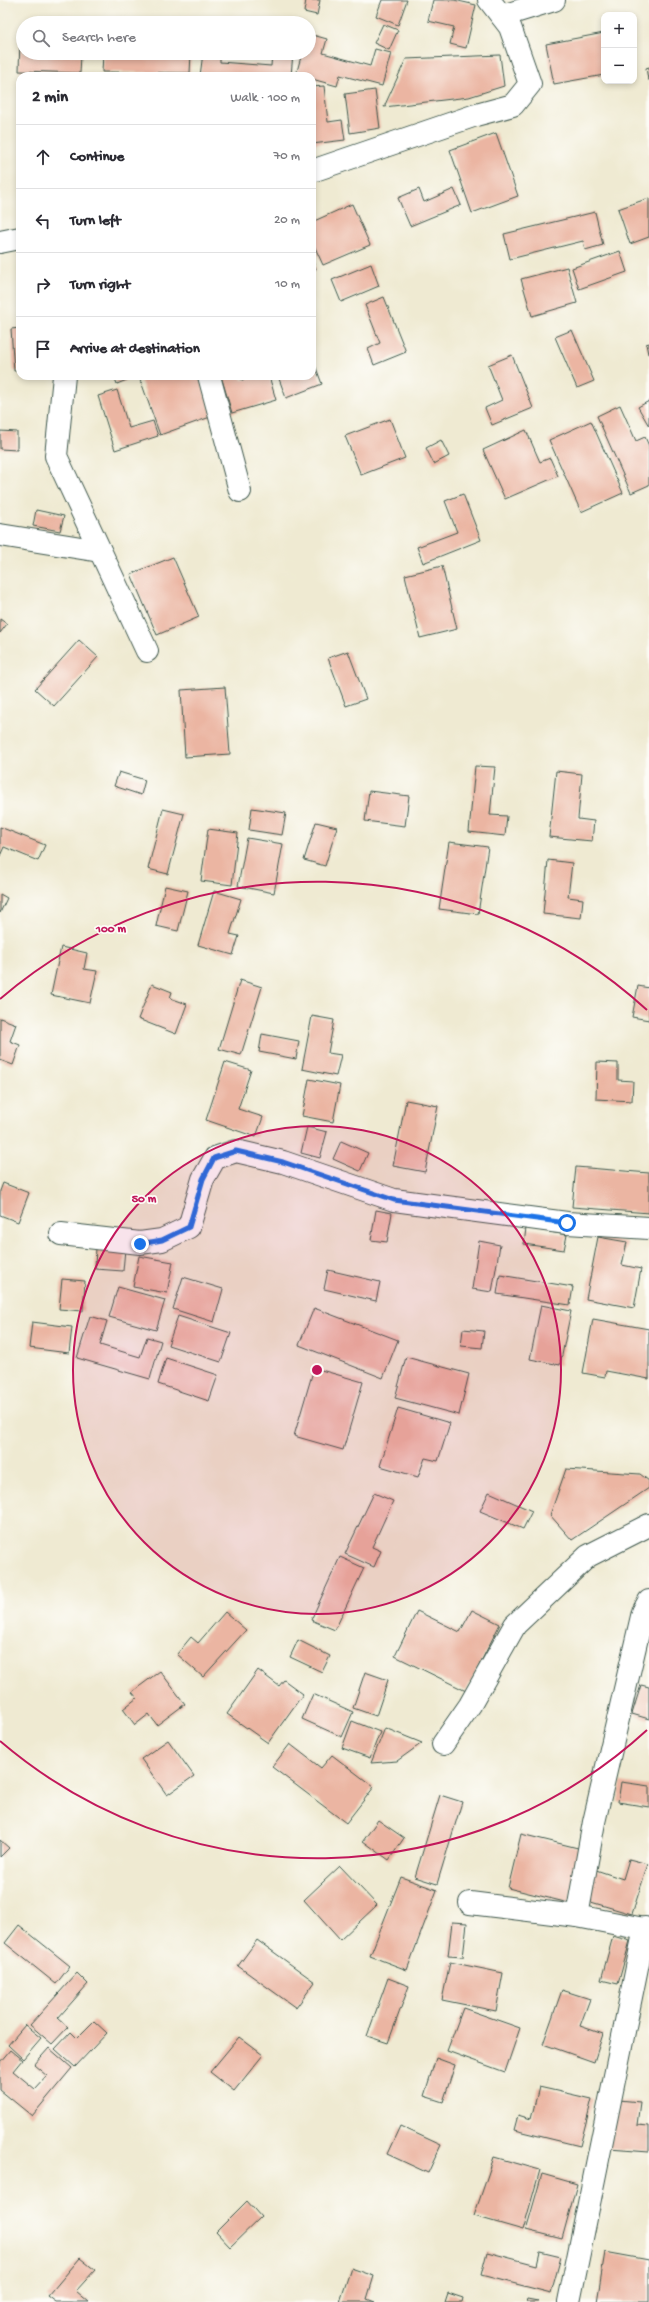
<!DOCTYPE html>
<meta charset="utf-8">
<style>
body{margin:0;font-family:"Gochi Hand",sans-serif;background:#f2f2f3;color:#2b2b33}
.controls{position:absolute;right:12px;top:12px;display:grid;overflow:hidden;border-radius:8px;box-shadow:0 2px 6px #0003}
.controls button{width:36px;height:36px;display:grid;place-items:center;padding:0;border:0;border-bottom:1px solid #e1e1e2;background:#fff;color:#2b2b33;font:20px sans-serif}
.stop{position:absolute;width:12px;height:12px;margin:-9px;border:3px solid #1a73e8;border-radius:50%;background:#fff}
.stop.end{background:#1a73e8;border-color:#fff;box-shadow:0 1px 4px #0008}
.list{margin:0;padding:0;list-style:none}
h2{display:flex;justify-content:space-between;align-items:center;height:52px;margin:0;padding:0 16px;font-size:17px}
h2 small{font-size:13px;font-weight:400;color:#7c7c81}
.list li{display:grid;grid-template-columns:26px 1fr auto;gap:12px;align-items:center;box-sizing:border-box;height:64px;padding:0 16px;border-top:1px solid #e1e1e2}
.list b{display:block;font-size:15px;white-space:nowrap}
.list em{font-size:13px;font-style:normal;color:#7c7c81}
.icon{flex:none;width:22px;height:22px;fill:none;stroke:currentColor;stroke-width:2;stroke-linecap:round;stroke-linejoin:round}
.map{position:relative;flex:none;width:649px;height:2302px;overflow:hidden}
.search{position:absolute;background:#fff;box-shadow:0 2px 6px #0003;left:16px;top:16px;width:300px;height:44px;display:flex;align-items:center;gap:10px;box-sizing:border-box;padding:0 14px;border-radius:22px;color:#7c7c81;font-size:15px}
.panel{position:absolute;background:#fff;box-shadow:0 2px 6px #0003;left:16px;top:72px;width:300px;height:308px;border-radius:12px}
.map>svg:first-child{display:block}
.building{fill:#ebb5a2}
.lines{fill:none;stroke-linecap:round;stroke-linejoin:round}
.minor-casing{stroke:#3e574c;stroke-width:24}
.minor{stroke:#fff;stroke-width:22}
.route{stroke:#1a73e8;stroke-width:5}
.ring{fill:none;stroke:#c2185b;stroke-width:2}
.centre{fill:#c2185b;stroke:#fdfcf7;stroke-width:2}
.ring-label{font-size:12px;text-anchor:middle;font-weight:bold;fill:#c2185b;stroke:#fdfcf7;stroke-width:3.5;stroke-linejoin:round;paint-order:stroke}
</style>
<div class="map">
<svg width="649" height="2302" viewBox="0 0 649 2302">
<rect width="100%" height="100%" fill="#fdfcf7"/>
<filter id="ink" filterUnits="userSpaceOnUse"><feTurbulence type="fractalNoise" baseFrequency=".025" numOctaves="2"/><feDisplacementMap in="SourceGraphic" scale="8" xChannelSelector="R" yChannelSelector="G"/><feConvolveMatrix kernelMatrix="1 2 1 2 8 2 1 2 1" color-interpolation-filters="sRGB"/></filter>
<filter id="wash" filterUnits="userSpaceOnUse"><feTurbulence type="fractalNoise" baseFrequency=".012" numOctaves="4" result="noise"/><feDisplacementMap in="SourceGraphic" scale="16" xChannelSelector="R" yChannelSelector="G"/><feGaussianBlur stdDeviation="0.9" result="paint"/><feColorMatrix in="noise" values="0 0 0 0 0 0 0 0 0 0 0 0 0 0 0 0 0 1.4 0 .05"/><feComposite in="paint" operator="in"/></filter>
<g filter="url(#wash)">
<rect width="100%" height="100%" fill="#efead2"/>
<g id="blocks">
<g class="building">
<path d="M306,0h14l-3,15 -13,-3z"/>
<path d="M382,0h25l-9,25 -22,-9z"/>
<path d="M433,0h21l22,5 -10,43 -16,-4 4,-17 -26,-6z"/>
<path d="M383,24l15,6 -9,20 -15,-7z"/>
<path d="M604,33v42l-50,9 -8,-40z"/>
<path d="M309,34l18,5 -4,14 47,13 5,-17 16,4 -9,33 -42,-11 -3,11 -25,-7v-3l-16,-1 6,-22h7z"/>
<path d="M20,38h3v15l58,2 -1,18 -61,-2z"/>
<path d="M103,53l72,2v-2h16l-1,20 -88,-1z"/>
<path d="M203,53h17v9l51,4 1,-13h21l-2,23h-91z"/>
<path d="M500,55l4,31 -35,11 -85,10 22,-48z"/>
<path d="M649,67v13h-1l-2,-12z"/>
<path d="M324,86l4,36 14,-2 3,20 -33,4v-57z"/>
<path d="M375,90l5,38 -30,5 -5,-39z"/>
<path d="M496,133l22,63 -46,17 -22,-63z"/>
<path d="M419,189l5,13 30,-13 7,16 -51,21 -12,-28z"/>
<path d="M649,198v39l-19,7 -12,-35z"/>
<path d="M352,204l18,41 -47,20 -11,-24v-19z"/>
<path d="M595,212l8,33 -18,5 -2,-9 -73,18 -6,-25z"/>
<path d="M620,251l7,21 -48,17 -7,-21z"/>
<path d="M312,260l4,9 -4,2z"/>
<path d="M371,264l8,22 -38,16 -9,-22z"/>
<path d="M567,267l10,36 -45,13 -11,-37z"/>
<path d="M384,297l22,55 -32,13 -6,-16 12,-6 -15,-38z"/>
<path d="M20,328v43h-6l-3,-42z"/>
<path d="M572,330l22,51 -17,7 -22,-51z"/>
<path d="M649,343v11h-1l-2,-10z"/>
<path d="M512,355l21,53 -41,17 -7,-17 17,-8 -14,-35z"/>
<path d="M312,357l10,27 -36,14 -8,-22h34z"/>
<path d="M114,376h19l1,1 -17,7z"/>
<path d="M139,376h60l14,40 -53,19z"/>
<path d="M221,376h19l2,4 13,-4h14l7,24 -44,13z"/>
<path d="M117,390l12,38 24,-7 5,15 -43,14 -17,-54z"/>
<path d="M649,401v25l-11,-19z"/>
<path d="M620,405l16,36 9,-4 4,9v39l-18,8 -34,-77z"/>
<path d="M390,419l15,39 -44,17 -16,-39z"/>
<path d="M591,421l32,72 -42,19 -32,-72z"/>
<path d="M526,430l14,32 10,-4 8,18 -53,23 -22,-49z"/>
<path d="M0,431l17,1v18l-17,-1z"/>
<path d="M441,440l8,16 -15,8 -8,-16z"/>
<path d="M463,494l18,46 -58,23 -6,-16 40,-15 -12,-31z"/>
<path d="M36,510l28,6 -4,15 -27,-5z"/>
<path d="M173,557l26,60 -42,18 -26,-61z"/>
<path d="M442,566l15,63 -37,9 -15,-63z"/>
<path d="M0,619l7,5 -7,9z"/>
<path d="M79,640l19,17 -44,49 -19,-17z"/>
<path d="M348,651l18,48 -20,7 -18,-48z"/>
<path d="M225,687l5,67 -45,3 -4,-67z"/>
<path d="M475,766l20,1 -5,48 17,1 -2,20 -36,-4z"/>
<path d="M556,771l26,3 -4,45 16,2 -2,20 -43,-4z"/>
<path d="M119,772l26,8 -4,15 -27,-9z"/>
<path d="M369,791l40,5 -4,30 -40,-5z"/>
<path d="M252,808l34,5 -4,22 -33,-5z"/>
<path d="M163,809l21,5 -16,60 -20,-5z"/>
<path d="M316,822l21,5 -12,39 -21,-6z"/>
<path d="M0,827l45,18 -7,16 -34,-14 -4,9z"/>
<path d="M208,829l30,4 -6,52 -31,-4z"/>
<path d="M247,838l36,6 -9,49 -36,-7z"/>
<path d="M449,842l39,5 -10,67 -39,-5z"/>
<path d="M548,860l24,3 -4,34 15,2 -2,19 -38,-4z"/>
<path d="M165,886l23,5 -10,40 -22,-5z"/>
<path d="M214,891l27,8 -11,35 9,2 -6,19 -35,-10z"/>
<path d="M0,894l7,4 -7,15z"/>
<path d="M61,947l26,6 -3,16 13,2 -7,32 -39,-8z"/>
<path d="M240,980l22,7 -21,68 -22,-6z"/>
<path d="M152,984l20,8 -2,6 17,6 -11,30 -38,-15z"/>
<path d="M638,986l11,2v32l-17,-3z"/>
<path d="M312,1016l22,4 -6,33 13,2 -5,21 -34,-7z"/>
<path d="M0,1018l16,6 -6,17 10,4 -7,20 -13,-5z"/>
<path d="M262,1034l37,7 -3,18 -37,-7z"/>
<path d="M225,1062l26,8 -13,39 25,8 -7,20 -50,-17z"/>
<path d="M597,1062l21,1v17l15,1 -1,20 -36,-2z"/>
<path d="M309,1079l31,6 -7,37 -31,-6z"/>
<path d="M406,1100l32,6 -13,66 -32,-6z"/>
<path d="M307,1127l20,5 -7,26 -19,-5z"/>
<path d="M341,1141l27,12 -8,18 -27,-12z"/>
<path d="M576,1167l73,6v40l-77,-6z"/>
<path d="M3,1183l26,10 -11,29 -18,-7v-24z"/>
<path d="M376,1210l16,3 -5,29 -16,-2z"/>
<path d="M526,1228l41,7 -3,15 -40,-6z"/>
<path d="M598,1237l29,5 -5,23 19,4 -7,39 -48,-9z"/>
<path d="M479,1241l21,4 -8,47 -20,-3z"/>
<path d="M96,1247l29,2 -2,22 -28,-2z"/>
<path d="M139,1256l34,6 -6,31 -34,-6z"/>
<path d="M328,1270l52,12 -4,19 -52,-12z"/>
<path d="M500,1275l73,12 -3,18 -73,-11z"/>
<path d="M183,1277l40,12 -9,33 -41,-13z"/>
<path d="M62,1279l23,2 -2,30 -24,-2z"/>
<path d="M118,1287l47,13 -9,30 -47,-13z"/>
<path d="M541,1305l30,6 -11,54 -30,-6z"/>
<path d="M314,1308l84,32 -15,38 -84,-33z"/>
<path d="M90,1316l17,5 -7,24 40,12 7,-20 14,4 -11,38 -73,-21z"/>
<path d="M178,1316l53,17 -10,29 -53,-17z"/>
<path d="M593,1319l56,10v50l-43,-8 -1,6 -22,-4z"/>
<path d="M32,1322l40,5 -3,26 -40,-5z"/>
<path d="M463,1329l21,2 -2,17 -21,-2z"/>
<path d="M406,1357l63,17 -10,41 -64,-17z"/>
<path d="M166,1358l52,17 -9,26 -51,-17z"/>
<path d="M314,1368l49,14 -20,68 -49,-14z"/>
<path d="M398,1408l52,15 -12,38 -13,-3 -7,19 -38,-11z"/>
<path d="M566,1469l74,5 9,7v7l-77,52 -22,-25z"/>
<path d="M489,1492l43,19 -9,18 -43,-18z"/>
<path d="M374,1493l19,8 -21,46 9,4 -7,16 -29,-13z"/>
<path d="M340,1557l24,11 -29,62 -24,-10z"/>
<path d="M472,1610l28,14 -34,67 -71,-35 22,-45 43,21z"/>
<path d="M225,1612l21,18 -43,47 -26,-23 14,-17 7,6z"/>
<path d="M298,1640l32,16 -8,16 -32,-15z"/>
<path d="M258,1670l21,16 5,-6 19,14 -35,49 -41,-29z"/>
<path d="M160,1671l25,33 -28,21 -8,-11 -14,11 -12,-16 14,-11 -5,-6z"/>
<path d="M365,1672l23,8 -12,36 -23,-8z"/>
<path d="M641,1685l8,2v32l-17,-5z"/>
<path d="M313,1694l40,18 -11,25 -40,-18z"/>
<path d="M352,1721l28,11 -10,26 -28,-10z"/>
<path d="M385,1728l37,15 -25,18 -26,2z"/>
<path d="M168,1740l26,36 -27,19 -26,-36z"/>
<path d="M290,1744l31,24 11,-13 42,32 -28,36 -74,-56z"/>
<path d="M621,1782l28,4v21l-31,-5z"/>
<path d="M440,1795l22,7 -25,82 -22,-7z"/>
<path d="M378,1820l26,18 -15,22 -26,-19z"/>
<path d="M521,1834l61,15 -13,54 -61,-15z"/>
<path d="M0,1840l9,8 -9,9z"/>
<path d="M629,1859l19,5 -16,50 -48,-14 9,-31 30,10z"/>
<path d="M340,1866l37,39 -37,35 -36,-40z"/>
<path d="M401,1877l36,13 -30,80 -37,-14z"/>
<path d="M452,1922l15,1 -4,34 -15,-1z"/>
<path d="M19,1925l51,41 -14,18 -51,-41z"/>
<path d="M613,1936l17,5 -12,43 -17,-4z"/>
<path d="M257,1940l58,42 -19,26 -58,-42z"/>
<path d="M450,1962l53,11 -7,38 -54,-11z"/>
<path d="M77,1973l11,11 -30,34 10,9 -16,17 -22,-19z"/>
<path d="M388,1978l21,8 -21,57 -21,-7z"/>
<path d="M562,1990l28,9 -10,27 23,8 -9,28 -51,-18z"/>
<path d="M463,2008l57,20 -15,44 -58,-21z"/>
<path d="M94,2021l13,12 -32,34 -20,-18 16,-17 6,6z"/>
<path d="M25,2025l16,13 -18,21 -15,-14z"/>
<path d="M239,2037l24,18 -29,36 -24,-19z"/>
<path d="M49,2048l23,20 -40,48 -32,-26v-28l10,-12 12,10 -9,11 22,18 12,-13 -13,-11z"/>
<path d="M436,2058l19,7 -12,37 -19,-6z"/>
<path d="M539,2087l53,12 -12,47 -66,-16 4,-15 13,4z"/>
<path d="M619,2100l21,2 -3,23 12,1v25l-40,-3z"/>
<path d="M400,2126l41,19 -13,28 -41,-19z"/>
<path d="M494,2157l46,13 -17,60 -49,-14z"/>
<path d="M542,2174l35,10 -15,55 -36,-9z"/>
<path d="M247,2201l14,16 -31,30 -14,-15z"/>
<path d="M487,2252l50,13 3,-13 21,5 -10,36 -70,-18z"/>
<path d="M605,2252l44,8v42h-52z"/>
<path d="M80,2258l15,12 -19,21 13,11h-33l-8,-6z"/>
<path d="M351,2268l23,8 -7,23 8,3h-35z"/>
<path d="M448,2293l15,5 -1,4h-17z"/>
<path d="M527,2299l11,2v1h-12z"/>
</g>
</g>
</g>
<g filter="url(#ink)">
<use href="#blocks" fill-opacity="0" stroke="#3e574c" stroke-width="1"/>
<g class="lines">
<defs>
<g id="minor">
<path d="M502,16l52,-16"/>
<path d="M312,171l164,-56 37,-10 17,-21 -20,-57 -21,-27"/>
<path d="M0,242l20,-4"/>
<path d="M64,376l-8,80 91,195"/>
<path d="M209,376l31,115"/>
<path d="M0,535l100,16"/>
<path d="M61,1234l79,9 22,-3 27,-13 14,-48 12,-21 21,-7 47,11 111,38 173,23 82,5"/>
<path d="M443,1744l27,-39 45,-80 73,-69 61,-31"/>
<path d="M470,1903l107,13 72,14"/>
<path d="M577,1916l17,-94 49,-210 6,-11"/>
<path d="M569,2302l76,-374"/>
</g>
</defs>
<use href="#minor" class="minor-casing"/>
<use href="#minor" class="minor"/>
</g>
</g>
<g class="lines" filter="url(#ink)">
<path class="route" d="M140,1244l22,-4 27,-13 14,-48 11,-21 22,-7 47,11 111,38 173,23"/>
</g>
<circle cx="317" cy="1370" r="244" fill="#c2185b" fill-opacity=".12"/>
<g class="ring">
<circle cx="317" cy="1370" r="244"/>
<path d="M647 1730A488 488 0 0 1 0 1741M0 999A488 488 0 0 1 647 1010"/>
</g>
<circle cx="317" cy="1370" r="6" class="centre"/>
<g class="ring-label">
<text x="111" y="932">100 m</text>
<text x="144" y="1202">50 m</text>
</g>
</svg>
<div class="controls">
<button>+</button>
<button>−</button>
</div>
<div class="stop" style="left:567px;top:1223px"></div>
<div class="stop end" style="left:140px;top:1244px"></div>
<div class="search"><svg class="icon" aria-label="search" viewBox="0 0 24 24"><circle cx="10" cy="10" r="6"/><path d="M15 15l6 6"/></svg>Search here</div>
<section class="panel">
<h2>2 min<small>Walk · 100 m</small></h2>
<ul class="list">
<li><svg class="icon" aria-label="ahead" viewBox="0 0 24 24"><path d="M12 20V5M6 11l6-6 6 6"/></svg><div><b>Continue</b></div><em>70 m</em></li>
<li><svg class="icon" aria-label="left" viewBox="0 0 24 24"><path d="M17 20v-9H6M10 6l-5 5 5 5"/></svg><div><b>Turn left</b></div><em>20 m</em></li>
<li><svg class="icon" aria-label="right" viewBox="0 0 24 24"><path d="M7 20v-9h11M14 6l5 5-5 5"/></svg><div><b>Turn right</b></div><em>10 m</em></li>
<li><svg class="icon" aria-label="arrive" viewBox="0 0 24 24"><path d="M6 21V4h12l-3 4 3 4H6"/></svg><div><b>Arrive at destination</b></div></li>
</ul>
</section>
</div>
